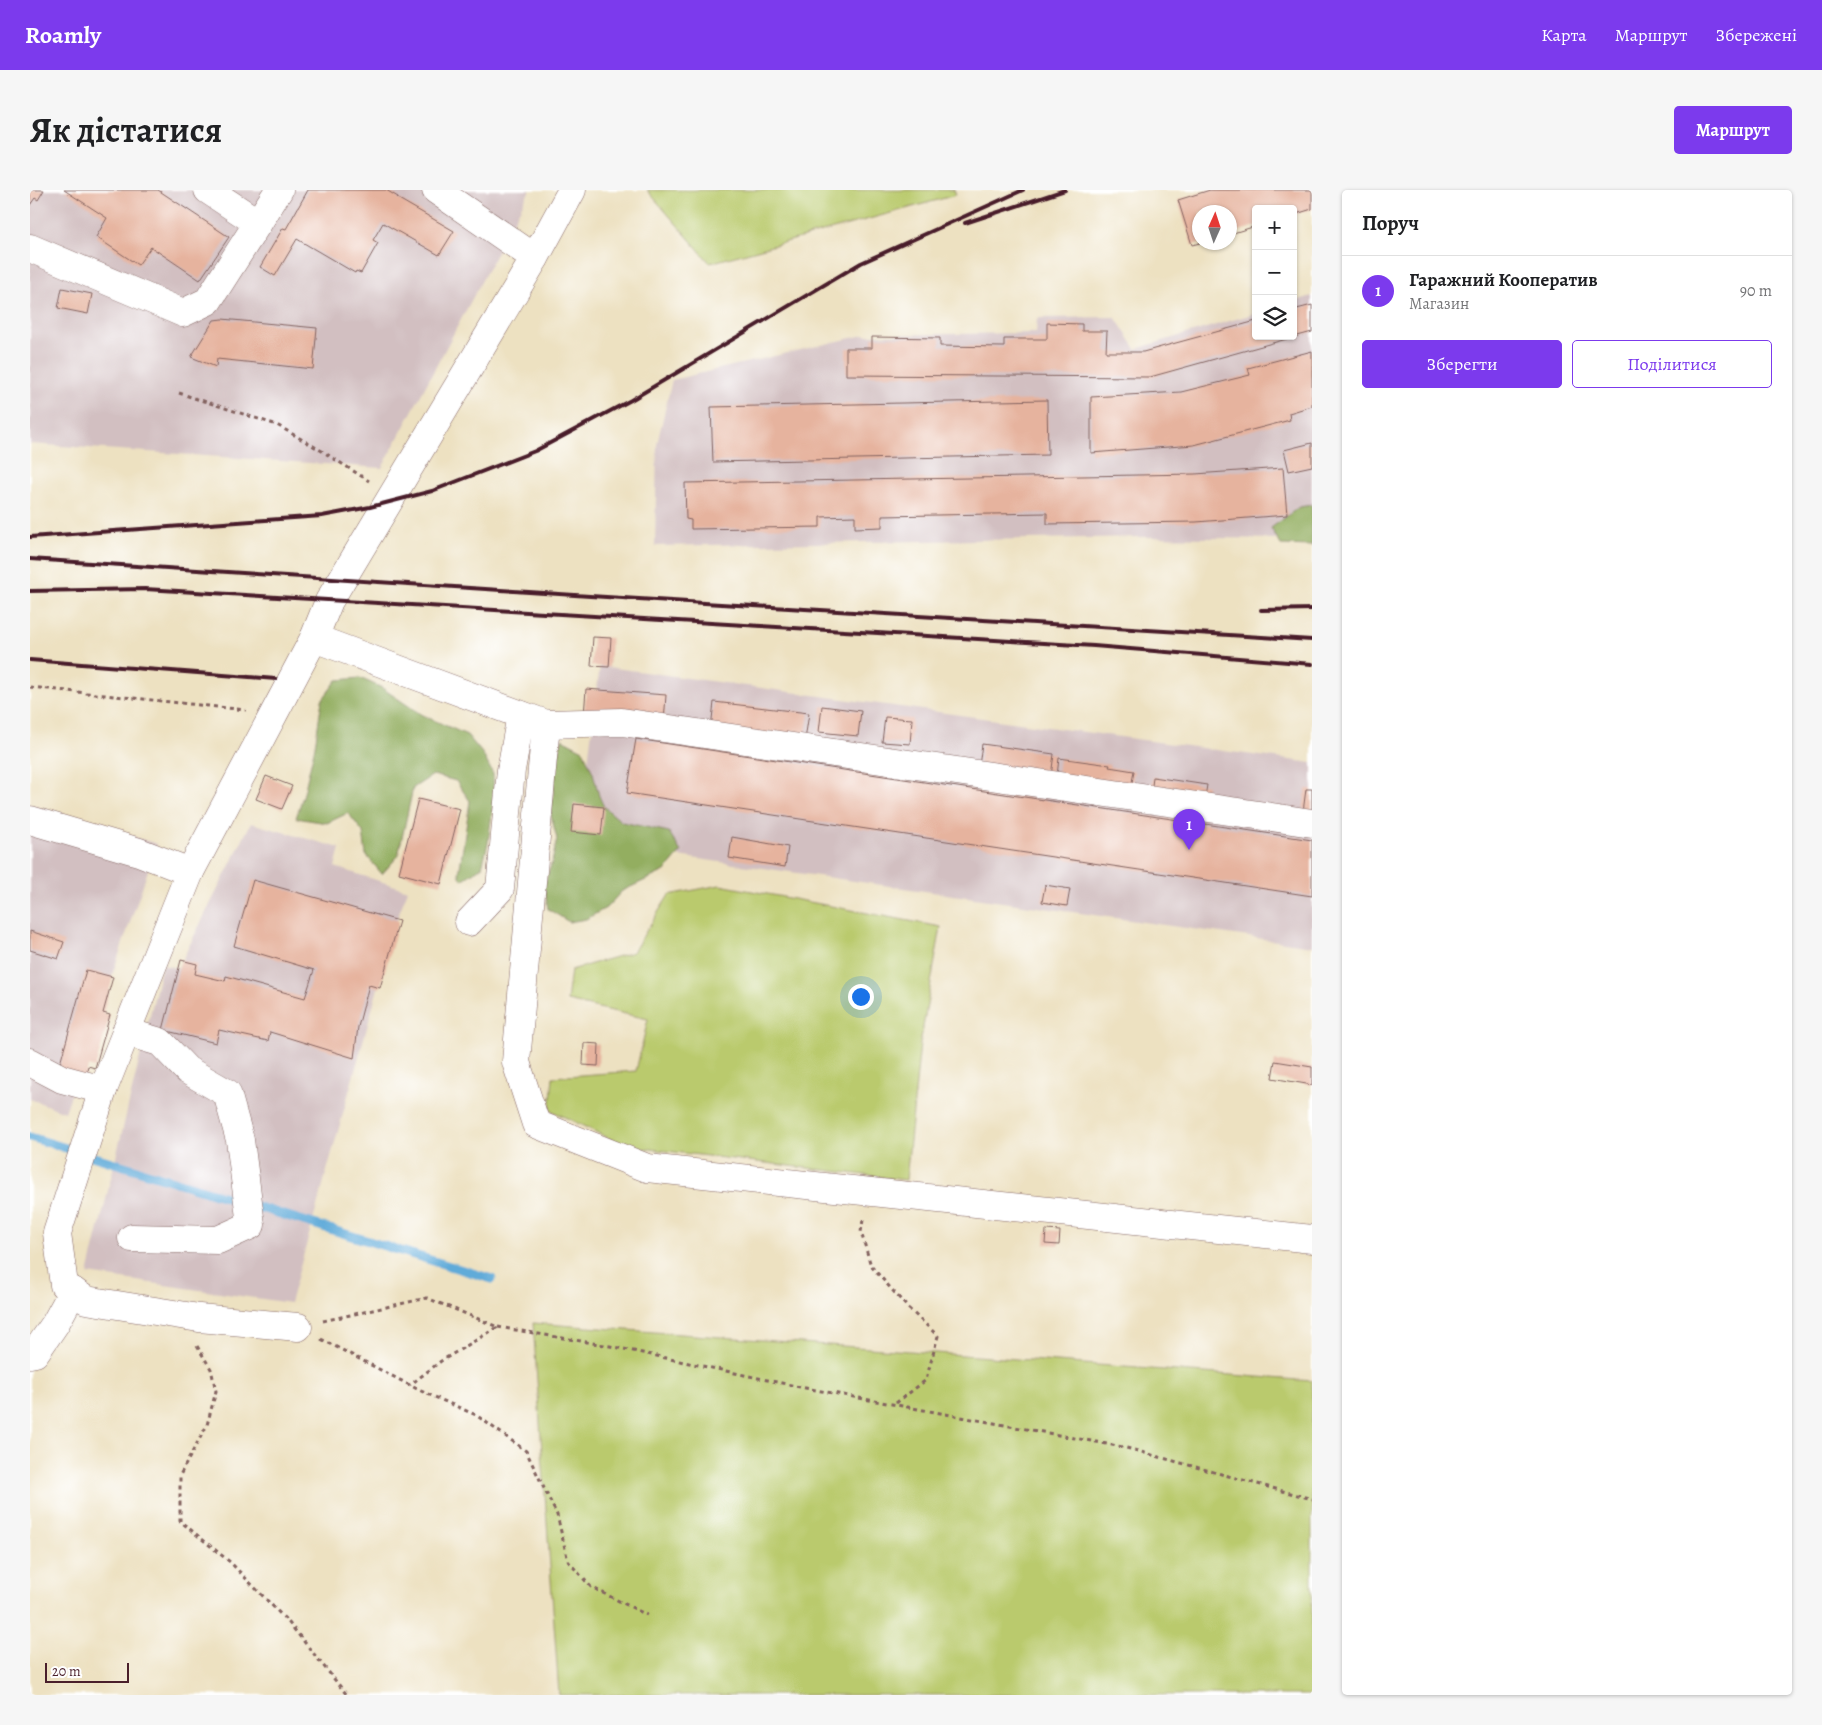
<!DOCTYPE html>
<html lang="uk">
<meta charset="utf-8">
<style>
body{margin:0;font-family:Alegreya,serif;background:#f6f6f6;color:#202124}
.controls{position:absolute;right:15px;top:15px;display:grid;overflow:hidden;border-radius:5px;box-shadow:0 1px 4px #0004}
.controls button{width:45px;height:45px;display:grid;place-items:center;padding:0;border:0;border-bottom:1px solid #e0e0e0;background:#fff;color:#202124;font:25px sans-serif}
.compass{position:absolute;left:1162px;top:15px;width:45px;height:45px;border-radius:50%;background:#fff;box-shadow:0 1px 4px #0004;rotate:3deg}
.scale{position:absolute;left:15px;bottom:12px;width:84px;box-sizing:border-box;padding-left:5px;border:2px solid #4a1f2b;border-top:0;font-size:14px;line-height:18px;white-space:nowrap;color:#4a1f2b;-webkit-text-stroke:4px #fff;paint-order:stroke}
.you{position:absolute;left:830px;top:806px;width:18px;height:18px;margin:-12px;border:4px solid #fff;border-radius:50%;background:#1a73e8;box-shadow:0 0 0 8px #1a73e833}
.badge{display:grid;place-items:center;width:32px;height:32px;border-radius:50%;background:#7c3aed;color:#fff;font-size:16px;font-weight:700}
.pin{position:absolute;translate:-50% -41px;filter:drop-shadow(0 1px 2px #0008)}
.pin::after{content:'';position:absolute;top:26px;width:18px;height:15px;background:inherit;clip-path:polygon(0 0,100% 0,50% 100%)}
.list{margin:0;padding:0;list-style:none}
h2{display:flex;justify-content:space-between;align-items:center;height:65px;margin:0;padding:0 20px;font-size:21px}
h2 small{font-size:16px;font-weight:400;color:#757577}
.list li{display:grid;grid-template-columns:32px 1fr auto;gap:15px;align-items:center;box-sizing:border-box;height:70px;padding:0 20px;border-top:1px solid #e0e0e0}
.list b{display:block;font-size:19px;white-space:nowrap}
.list p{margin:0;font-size:16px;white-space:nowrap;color:#757577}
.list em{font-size:16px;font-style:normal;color:#757577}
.actions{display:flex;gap:10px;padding:15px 20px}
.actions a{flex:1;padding:11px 0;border:1px solid #7c3aed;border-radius:5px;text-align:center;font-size:18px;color:#7c3aed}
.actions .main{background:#7c3aed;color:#fff}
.icon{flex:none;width:28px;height:28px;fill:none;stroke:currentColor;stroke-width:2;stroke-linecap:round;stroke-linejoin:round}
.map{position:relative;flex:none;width:1282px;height:1505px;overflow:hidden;border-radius:5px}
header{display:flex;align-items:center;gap:30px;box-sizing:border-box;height:70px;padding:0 25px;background:#7c3aed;color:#fff}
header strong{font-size:24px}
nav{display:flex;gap:28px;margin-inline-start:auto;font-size:18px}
.intro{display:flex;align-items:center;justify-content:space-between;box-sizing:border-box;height:120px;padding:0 30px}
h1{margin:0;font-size:35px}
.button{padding:12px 22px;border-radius:5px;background:#7c3aed;color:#fff;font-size:18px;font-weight:700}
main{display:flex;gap:30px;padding:0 30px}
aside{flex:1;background:#fff;border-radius:5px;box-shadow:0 1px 4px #0004}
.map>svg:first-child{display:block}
.industrial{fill:#d2bfc1}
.green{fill:#baca6d;stroke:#82744c}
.forest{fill:#93ae60;stroke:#6e6646}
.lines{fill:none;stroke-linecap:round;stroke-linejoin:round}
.stream{stroke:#61abd9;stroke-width:9}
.building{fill:#e6b39e}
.minor-casing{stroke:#836360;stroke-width:29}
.path{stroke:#836360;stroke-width:3;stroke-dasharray:4 4;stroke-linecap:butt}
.minor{stroke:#fff;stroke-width:28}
.rail{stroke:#4a1f2b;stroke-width:4}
</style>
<header>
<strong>Roamly</strong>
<nav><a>Карта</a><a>Маршрут</a><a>Збережені</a></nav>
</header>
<div class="intro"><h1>Як дістатися</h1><a class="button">Маршрут</a></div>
<main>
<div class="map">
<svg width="1282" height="1505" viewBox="0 0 1282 1505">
<rect width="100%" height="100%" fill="#fff"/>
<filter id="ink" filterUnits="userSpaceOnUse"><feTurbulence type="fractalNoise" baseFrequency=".02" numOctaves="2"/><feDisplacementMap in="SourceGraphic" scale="10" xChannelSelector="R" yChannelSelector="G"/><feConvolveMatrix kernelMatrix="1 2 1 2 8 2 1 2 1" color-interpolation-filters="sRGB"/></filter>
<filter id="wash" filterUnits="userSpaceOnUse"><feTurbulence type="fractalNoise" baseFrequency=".0096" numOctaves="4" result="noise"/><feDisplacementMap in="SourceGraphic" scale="20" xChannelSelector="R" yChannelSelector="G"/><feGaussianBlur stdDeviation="1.12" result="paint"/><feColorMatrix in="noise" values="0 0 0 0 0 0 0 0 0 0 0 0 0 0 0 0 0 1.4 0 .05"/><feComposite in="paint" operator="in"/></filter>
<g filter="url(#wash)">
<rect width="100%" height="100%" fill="#ede1c1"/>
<g class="industrial">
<path d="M0,0h500l-148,278 -352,-24z"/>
<path d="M1282,106v239l-33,4 -136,-2 -488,9 2,-102 15,-64 192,-45 172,-2 1,-15 78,-1 21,32 120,-36v23h37v-34z"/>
<path d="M570,476l712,97v183l-734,-104z"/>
<path d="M0,615l127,39 -92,268 -35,-13z"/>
<path d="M221,633l89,25 -5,19 73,23 -9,23 -109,390 -202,-29 74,-309 16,3z"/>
</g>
<g class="green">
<path d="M617,0h307l2,5 -246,68z"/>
<path d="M690,695l221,42 -21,117 -14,136 -281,-34 -75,-36 3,-33 83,-6 12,-52 -81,-18 4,-31 62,-18 36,-57z"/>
<path d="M503,1133l779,58v314h-753z"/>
</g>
<g class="forest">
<path d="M1282,315v41l-31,-1 -10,-17 28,-21z"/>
<path d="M330,488l22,10 40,27 45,20 15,18 11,21 1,23 -6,46 -6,24 -20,13 -3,-6 11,-73 -14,-20 -23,-6 -20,13 -15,68 -16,18 -16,-19 -3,-23 -15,-19 -21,10 -31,-5 8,-25 11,-47 7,-46 15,-20z"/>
<path d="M532,549l21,11 10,23 6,23 5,11 18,15 47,10 12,20 -16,19 -43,20 -16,17 -20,11 -17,3 -21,-13 -4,-24 8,-23 5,-23 -6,-24 5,-48z"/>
</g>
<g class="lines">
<path class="stream" d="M0,947l462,142"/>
</g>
<g id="blocks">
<g class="building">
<path d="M0,0h14l-6,10 -3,-2 -5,7z"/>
<path d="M34,0h94l71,47 -29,43 -49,-33 -13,18 -42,-28 11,-19z"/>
<path d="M278,0h78l12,7 -1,1 57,33 -15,24 -56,-32 -10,17 5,3 -17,30 -5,-2 -1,2 -58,-34 -22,37 -15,-9 23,-39 3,1z"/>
<path d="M1180,0h102v19l-19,6v-6h-37v17l-26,8v-22h-30v31l-8,2 -14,-45z"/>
<path d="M32,98l30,6 -4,20 -30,-6z"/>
<path d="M1282,115v27l-162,45 -304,-2v-27h26v-11l68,1v8l64,1v-8h43v-16l35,1v7h25l-1,21h37l113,-31v15h37v-26z"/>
<path d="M192,129l95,9 -4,41 -96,-10 -1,8 -25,-10 23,-37z"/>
<path d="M1282,161v55l-23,7 1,7 -96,25 -103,8v-56l90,-5 69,-17 -2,-7z"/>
<path d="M1017,210l1,55 -335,7 -2,-55z"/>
<path d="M1282,253v23l-23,5 -5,-21z"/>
<path d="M1253,278l4,47 -91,7 -149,2v-11l-165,3v11l-27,1v-12l-35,1v10l-129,2v-9l-5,-1 -1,-36 510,-9z"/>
<path d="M563,447l18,1 -2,29 -18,-1z"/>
<path d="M556,499l80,6 -2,27 -80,-6z"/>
<path d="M684,512l95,11 -4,27 -94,-12z"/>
<path d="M792,516l39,5 -3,25 -39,-4z"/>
<path d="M855,527l27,2 -2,25 -28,-2z"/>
<path d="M606,549l676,101v56l-685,-103z"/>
<path d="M952,554l72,10 -3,22 -72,-10z"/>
<path d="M1029,568l51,7 -1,2 25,4 -3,17 -74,-12z"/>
<path d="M236,586l26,10 -10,23 -26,-10z"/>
<path d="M1123,587l54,8 -3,18 -53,-8z"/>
<path d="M1276,599h6v25l-9,-2z"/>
<path d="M388,609l42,10 -19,75 -42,-11z"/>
<path d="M544,614l30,3 -3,28 -30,-3z"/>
<path d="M702,647l56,10 -3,20 -56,-9z"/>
<path d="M223,690l146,41 -19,67 -11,-3 -11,42 -4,31 -84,-26 -2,9 -49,-11 -3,13 -53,-13 18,-70 16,4 -2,10 30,7 1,-5 79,22 9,-28 -80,-24z"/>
<path d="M1015,695l25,4 -3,17 -25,-4z"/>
<path d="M0,741l34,11 -6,17 -28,-9z"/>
<path d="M56,780l27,7 -10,36 7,2 -15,53 -7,-2 -3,12 -27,-7z"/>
<path d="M554,853l15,1 -1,22 -15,-1z"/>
<path d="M1245,871l37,6v18l-40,-7z"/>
<path d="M1016,1040l14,1 -1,14 -14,-1z"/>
</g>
</g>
</g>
<g filter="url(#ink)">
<use href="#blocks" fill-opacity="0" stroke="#836360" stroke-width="1"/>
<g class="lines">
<defs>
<g id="minor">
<path d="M178,0l50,33"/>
<path d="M406,0l99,68"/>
<path d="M0,58l153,65 25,-12 71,-111"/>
<path d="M284,448l232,86 76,-2 690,101"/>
<path d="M516,534l-30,338 20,62 111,44 665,71"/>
<path d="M0,630l109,32 51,20"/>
<path d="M439,732l31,-33 11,-119 10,-55"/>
<path d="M96,842l34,10 27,28 40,23 13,47 11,85 -33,15 -86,-2"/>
<path d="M0,872l32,17 41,11"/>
<path d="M268,1137l-99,-9 -113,-18 -22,-15 -7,-52 46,-143 87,-218 124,-234 15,-37 206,-343 37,-68"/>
<path d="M0,1164l5,-1 20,-29 18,-33"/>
</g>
</defs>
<use href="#minor" class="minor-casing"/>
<g class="path">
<path d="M149,203l98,32 45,26 47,30"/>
<path d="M0,497l216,23"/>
<path d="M833,1030l-2,12 10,34 37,42 30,28 -12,44 -30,23"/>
<path d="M293,1131l104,-23 71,29 -57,34 -31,24"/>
<path d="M468,1137l112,19 190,41 323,60 189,52"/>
<path d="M291,1149l100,52 55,24 50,36 31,64 11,46 23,26 56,28"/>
<path d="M167,1156l14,23 5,22 -9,34 -27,50v46l50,41 59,61 58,72"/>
</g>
<use href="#minor" class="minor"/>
<g class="rail">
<path d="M935,33l100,-33"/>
<path d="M0,347l292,-21 48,-9 62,-16 103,-40 96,-51 230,-137 162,-73"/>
<path d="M0,369l560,37 722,44"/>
<path d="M0,401l115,-2 949,57 218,18"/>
<path d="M1231,420l51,-1"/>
<path d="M0,470l246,19"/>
</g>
</g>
</g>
</svg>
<div class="controls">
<button>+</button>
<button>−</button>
<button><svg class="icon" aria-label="layers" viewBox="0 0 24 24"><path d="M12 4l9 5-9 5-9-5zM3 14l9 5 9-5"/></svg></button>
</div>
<svg class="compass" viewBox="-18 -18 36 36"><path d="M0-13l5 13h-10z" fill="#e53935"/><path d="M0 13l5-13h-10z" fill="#757577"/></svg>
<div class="scale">20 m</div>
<div class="you"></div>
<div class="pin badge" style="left:1159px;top:660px">1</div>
</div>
<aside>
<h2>Поруч<small></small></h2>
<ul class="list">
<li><span class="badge">1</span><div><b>Гаражний Кооператив</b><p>Магазин</p></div><em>90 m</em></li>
</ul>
<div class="actions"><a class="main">Зберегти</a><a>Поділитися</a></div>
</aside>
</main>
